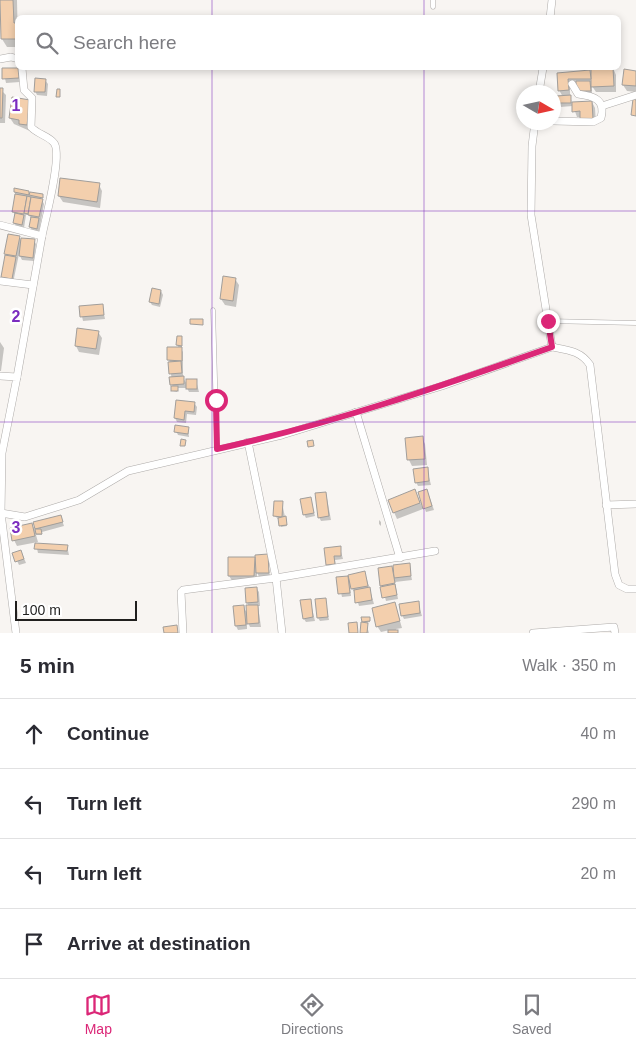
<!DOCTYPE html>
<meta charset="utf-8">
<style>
body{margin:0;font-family:Arial,sans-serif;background:#f2f2f3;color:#2b2b33}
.compass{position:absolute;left:516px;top:85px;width:45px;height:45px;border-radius:50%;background:#fff;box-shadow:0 2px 8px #0003;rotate:99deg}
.scale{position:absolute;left:15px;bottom:12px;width:122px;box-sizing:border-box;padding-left:5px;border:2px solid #201f1e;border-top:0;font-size:14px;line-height:18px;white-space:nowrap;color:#201f1e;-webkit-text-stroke:4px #fff;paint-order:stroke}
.stop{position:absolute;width:15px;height:15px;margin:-11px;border:4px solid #db2777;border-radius:50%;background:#fff}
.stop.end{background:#db2777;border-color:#fff;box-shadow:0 1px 5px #0008}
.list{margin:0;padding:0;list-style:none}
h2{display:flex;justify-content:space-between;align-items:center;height:65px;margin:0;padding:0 20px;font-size:21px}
h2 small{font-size:16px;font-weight:400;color:#7c7c81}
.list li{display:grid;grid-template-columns:32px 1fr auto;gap:15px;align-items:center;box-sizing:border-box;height:70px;padding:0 20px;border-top:1px solid #e1e1e2}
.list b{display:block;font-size:19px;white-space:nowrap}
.list em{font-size:16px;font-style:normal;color:#7c7c81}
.icon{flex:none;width:28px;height:28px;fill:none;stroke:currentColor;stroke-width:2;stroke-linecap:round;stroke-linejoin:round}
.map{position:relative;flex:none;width:636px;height:633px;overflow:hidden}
.search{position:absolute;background:#fff;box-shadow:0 2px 8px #0003;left:15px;right:15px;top:15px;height:55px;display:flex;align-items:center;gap:12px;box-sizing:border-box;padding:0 18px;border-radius:8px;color:#7c7c81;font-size:19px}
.sheet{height:345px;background:#fff}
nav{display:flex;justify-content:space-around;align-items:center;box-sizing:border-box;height:70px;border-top:1px solid #e1e1e2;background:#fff;font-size:14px;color:#7c7c81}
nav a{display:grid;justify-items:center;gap:2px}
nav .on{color:#db2777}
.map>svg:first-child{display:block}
.shadow{fill:#0003}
.building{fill:#f3cfad;stroke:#a19e9b}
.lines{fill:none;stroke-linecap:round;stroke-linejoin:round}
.service-casing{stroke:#aeaba9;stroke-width:5}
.minor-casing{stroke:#aeaba9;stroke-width:8}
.service{stroke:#fff;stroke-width:4}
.minor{stroke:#fff;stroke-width:7}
.route{stroke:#db2777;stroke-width:6}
.grid{fill:none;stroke:#7b2cbf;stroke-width:1;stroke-opacity:0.55}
.grid-label{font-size:16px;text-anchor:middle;font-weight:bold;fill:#7b2cbf;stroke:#fff;stroke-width:5;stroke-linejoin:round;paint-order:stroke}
</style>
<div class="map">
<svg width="636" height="633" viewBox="0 0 636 633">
<rect width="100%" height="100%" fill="#f8f5f2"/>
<g class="shadow">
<path d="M1,0h16l1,47h-11l-5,-8z"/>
<path d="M17,68l3,14 -14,1 -3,-14z"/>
<path d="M613,68l3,7v17h-20l-4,-6v8h-13l-9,-9v11l2,7 20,-1 3,6 1,16 -11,1 -4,-8h-4l-4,-11 -13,1 -2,-4 5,-6 -4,-7 -1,-16 31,-3 3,5z"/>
<path d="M636,72v20l-9,-1 -4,-6z"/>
<path d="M45,80l3,4 -1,12 -10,-1 -2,-4z"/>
<path d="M0,89l6,6 -1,28h-5z"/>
<path d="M33,107l-3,24 -16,-7 -4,-6z"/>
<path d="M99,185l3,6 -2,17 -37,-6 -4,-6z"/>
<path d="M15,190l28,7 -2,1 3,6 -5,28 -7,-1 -2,-4 1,-8 -2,-4h-3l-2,13 -7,-1 -3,-4z"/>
<path d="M9,235l10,2 3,5 12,-1 2,3 -2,17 -12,-1 -3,-6 -6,29 -9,-2 -2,-4z"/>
<path d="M235,279l4,6 -3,22 -11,-2 -4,-6z"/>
<path d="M161,291l2,4 -3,12 -8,-2 -2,-3z"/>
<path d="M102,305l3,14 -22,2 -3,-14z"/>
<path d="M98,332l4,6 -3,17 -20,-3 -3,-6z"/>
<path d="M182,337v10h-2l3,5v26l4,6 9,-4 3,12h-10l-2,-4h-10v4l-4,-1 -5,-43h11l-2,-3z"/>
<path d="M0,342l4,6 -3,23h-1z"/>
<path d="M194,403l3,4 -1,8 -9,-1 -1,9 -9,-1 -2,-4z"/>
<path d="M188,429l1,8 -11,-2 -2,-4z"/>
<path d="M422,438l3,6 2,21 -15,1 -3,-6 -2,-21z"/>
<path d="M427,469l4,16 -13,1 -2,-4z"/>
<path d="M427,490l7,20 -8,2 -7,-20z"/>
<path d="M326,493l5,27 -10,1 -2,-4z"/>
<path d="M418,497l5,12 -26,10 -8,-18z"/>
<path d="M310,498l5,18 -9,2 -2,-4z"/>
<path d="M282,503l5,23 -6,1 -2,-7 -4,-4z"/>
<path d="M61,517l3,9 -22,6v3h-6l2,7 -21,4 -3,-6 18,-16 4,8 -1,-9z"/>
<path d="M379,520l2,2v4l-2,-2z"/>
<path d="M36,544l31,2 2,9 -31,-2z"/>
<path d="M340,548l3,11 -8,1 1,8h-7l-2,-4z"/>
<path d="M21,551l5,12 -7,2 -5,-11z"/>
<path d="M267,556l3,20 -11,1 -2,-5v10h-24l-4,-6 25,-18 3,5z"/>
<path d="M409,565l3,15 -17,2 3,17 -12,2 -4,-16 9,-18 4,7z"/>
<path d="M365,573l9,31 -15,2 -4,-13 -5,-7 1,10 -9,1 -4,-19z"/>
<path d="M256,588l3,4 1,14h-2l3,21h-11l-3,-7v9l-9,1 -2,-4 7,-19 5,7 1,-8 -2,-3z"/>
<path d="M325,599l4,21 -9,1 -2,-3z"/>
<path d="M310,600l5,21 -9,1 -2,-3z"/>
<path d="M418,603l4,13 -18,3 -2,-4z"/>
<path d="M395,604l7,24 -6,1 2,4h-9l1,-3 -9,2 -4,-6z"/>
<path d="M370,619v3l-4,1 3,10h-8l2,-11z"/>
</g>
<g class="building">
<path d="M0,0h13l1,23h4v16h-17z"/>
<path d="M18,68l1,10 -17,1v-11z"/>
<path d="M591,68h22l1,18 -23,1z"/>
<path d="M624,69l12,2v15l-14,-1z"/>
<path d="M590,70l1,9h-23l1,11 -11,1 -1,-18z"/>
<path d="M35,78l11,1 -1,13h-11z"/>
<path d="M576,81h14l1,10h-15z"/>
<path d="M0,88h3l-1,30h-2z"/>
<path d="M57,89h3v8h-4z"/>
<path d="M571,95v8h-15v-7z"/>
<path d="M12,97l18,3 -3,25 -8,-1v-4l-10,-2z"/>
<path d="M633,99l3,1v16l-5,-1z"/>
<path d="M592,101l1,18h-13v-8l-8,1v-10z"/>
<path d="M60,178l40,5 -3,19 -39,-6z"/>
<path d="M14,188l15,3v4l-15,-3z"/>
<path d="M30,192l13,2v4l-14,-3z"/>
<path d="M15,194l12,2 -3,18 -12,-2z"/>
<path d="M27,196l4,1 -3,17 -4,-1z"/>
<path d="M31,197l12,2 -4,18 -11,-2z"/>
<path d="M15,213l9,2 -2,10 -9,-2z"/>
<path d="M31,217l8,1 -2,11 -8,-2z"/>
<path d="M8,234l12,2 -4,20 -12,-2z"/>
<path d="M21,238l14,1 -2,19 -14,-2z"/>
<path d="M5,255l11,2 -4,22 -11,-2z"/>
<path d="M223,276l13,2 -3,23 -13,-2z"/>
<path d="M152,288l9,2 -2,14 -10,-2z"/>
<path d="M103,304l1,11 -24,2 -1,-11z"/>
<path d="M190,319h13v6l-13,-1z"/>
<path d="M77,328l22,3 -3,18 -21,-3z"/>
<path d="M177,336h5v10l-6,-1z"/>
<path d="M167,347h15v14l-15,-1z"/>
<path d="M181,361l1,12 -13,1 -1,-12z"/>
<path d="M184,376v8l-14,1 -1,-8z"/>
<rect x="186" y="379" width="11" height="10"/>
<rect x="171" y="386" width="7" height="5"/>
<path d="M176,400l19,2 -1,10 -9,-1 -1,9 -10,-2z"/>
<path d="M175,425l14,2 -1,7 -14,-2z"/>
<path d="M423,436l2,23 -18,1 -2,-22z"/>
<path d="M181,439l5,1 -1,6h-5z"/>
<path d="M313,440l1,6 -6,1 -1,-6z"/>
<path d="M428,467l1,14 -14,2 -2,-14z"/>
<path d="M415,489l5,14 -27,10 -5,-13z"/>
<path d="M427,489l5,17 -9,3 -5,-17z"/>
<path d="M326,492l3,24 -11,2 -3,-25z"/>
<path d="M311,497l3,16 -11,2 -3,-16z"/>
<path d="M274,501h9l-1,16 -9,-1z"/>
<path d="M61,515l2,7 -28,7 -2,-7z"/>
<path d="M286,516l1,9 -8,1 -1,-8z"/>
<path d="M32,523l3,13 -23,5 -2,-13z"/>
<path d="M35,529h6l1,5h-6z"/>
<path d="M35,543l33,2 -1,6 -33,-2z"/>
<path d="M341,546v10h-7l1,8 -9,1 -2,-17z"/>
<path d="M21,550l3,9 -9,3 -3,-9z"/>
<path d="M268,554l1,19h-13l-1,-18z"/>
<path d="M228,557h27l-1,19h-26z"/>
<path d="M410,563l1,13 -17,2 -1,-13z"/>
<path d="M392,566l3,17 -15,3 -2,-18z"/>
<path d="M365,571l3,15 -17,3 -3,-14z"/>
<path d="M348,576l2,17 -12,1 -2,-17z"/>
<path d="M395,584l2,11 -15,3 -2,-11z"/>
<path d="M257,587l1,15 -12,1 -1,-15z"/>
<path d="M370,587l2,13 -17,3 -1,-13z"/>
<path d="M326,598l2,19 -11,1 -2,-19z"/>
<path d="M311,599l2,18 -10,2 -3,-19z"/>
<path d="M419,601l1,12 -19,3 -2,-12z"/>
<path d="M395,602l5,19 -24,6 -4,-19z"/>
<path d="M244,605l2,20 -11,1 -2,-20z"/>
<path d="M246,605h12l1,18 -12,1z"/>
<path d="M361,617h9v4l-8,1z"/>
<path d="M357,622l1,11h-9l-1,-10z"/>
<path d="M361,622l7,1 -1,10h-7z"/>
<path d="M177,625l1,8h-14l-1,-6z"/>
<rect x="388" y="630" width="10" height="3"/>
</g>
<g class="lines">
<defs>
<g id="service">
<path d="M433,7v-7"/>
<path d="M213,310l4,139"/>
<path d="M548,321l88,2"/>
</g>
<g id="minor">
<path d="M550,18l2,-18"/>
<path d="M0,59l11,-2 7,2"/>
<path d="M22,68l2,22 8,8 -1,29c6,7 18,9 23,16 9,11 -9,77 -12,93"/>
<path d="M539,92l4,-24"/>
<path d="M602,106l34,-11"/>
<path d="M554,121l39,1 8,-4c5,-19 -8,-22 -23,-24l-6,-10"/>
<path d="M0,225l42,11 -25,141"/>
<path d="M0,281l33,4"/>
<path d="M552,347c16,3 29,4 38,18l25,209 4,11 8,4h9"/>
<path d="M0,376l17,1 -15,76 -1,60"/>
<path d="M356,412l44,146"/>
<path d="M248,442l28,136 6,55"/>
<path d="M606,505l30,-1"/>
<path d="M16,633l-15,-120 24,4 19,-6 35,-11 49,-29 154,-36 160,-49 110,-39 -21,-132 1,-69 3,-24"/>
<path d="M183,633l-2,-41 2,-2 93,-12 159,-27"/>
<path d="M533,633l81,-6 1,6"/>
</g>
</defs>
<use href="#service" class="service-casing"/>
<use href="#minor" class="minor-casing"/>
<use href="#service" class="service"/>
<use href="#minor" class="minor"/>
</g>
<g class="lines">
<path class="route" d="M216,400l1,49c114,-25 225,-63 335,-102l-4,-26"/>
</g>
<path class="grid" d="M212,0v18M424,0v18M212,68v565M424,68v565M0,211h636M0,422h636"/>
<g class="grid-label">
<text x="16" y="111">1</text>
<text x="16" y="322">2</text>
<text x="16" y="533">3</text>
</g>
</svg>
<svg class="compass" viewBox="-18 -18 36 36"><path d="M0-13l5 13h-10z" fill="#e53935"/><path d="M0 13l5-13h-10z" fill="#7c7c81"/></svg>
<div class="scale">100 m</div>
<div class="stop" style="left:216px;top:400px"></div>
<div class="stop end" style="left:548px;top:321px"></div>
<div class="search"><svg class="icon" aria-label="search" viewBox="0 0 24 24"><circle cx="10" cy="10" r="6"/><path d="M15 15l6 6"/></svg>Search here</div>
</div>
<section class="sheet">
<h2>5 min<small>Walk · 350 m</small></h2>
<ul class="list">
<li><svg class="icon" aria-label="ahead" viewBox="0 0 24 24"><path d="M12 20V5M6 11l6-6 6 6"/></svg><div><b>Continue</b></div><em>40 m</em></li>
<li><svg class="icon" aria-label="left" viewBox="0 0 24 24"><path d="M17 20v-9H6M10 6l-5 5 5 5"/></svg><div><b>Turn left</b></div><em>290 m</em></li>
<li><svg class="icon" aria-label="left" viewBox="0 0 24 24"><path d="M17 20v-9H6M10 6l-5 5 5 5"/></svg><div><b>Turn left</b></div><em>20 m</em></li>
<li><svg class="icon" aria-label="arrive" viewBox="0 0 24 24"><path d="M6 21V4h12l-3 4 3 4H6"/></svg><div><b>Arrive at destination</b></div></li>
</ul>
</section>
<nav>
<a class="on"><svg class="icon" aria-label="map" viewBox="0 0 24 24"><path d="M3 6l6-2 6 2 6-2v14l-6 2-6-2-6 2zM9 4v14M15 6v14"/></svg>Map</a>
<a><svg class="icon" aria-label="directions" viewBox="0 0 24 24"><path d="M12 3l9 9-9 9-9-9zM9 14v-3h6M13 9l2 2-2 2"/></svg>Directions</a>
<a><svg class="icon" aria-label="saved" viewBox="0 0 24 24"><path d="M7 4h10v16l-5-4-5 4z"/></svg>Saved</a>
</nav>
